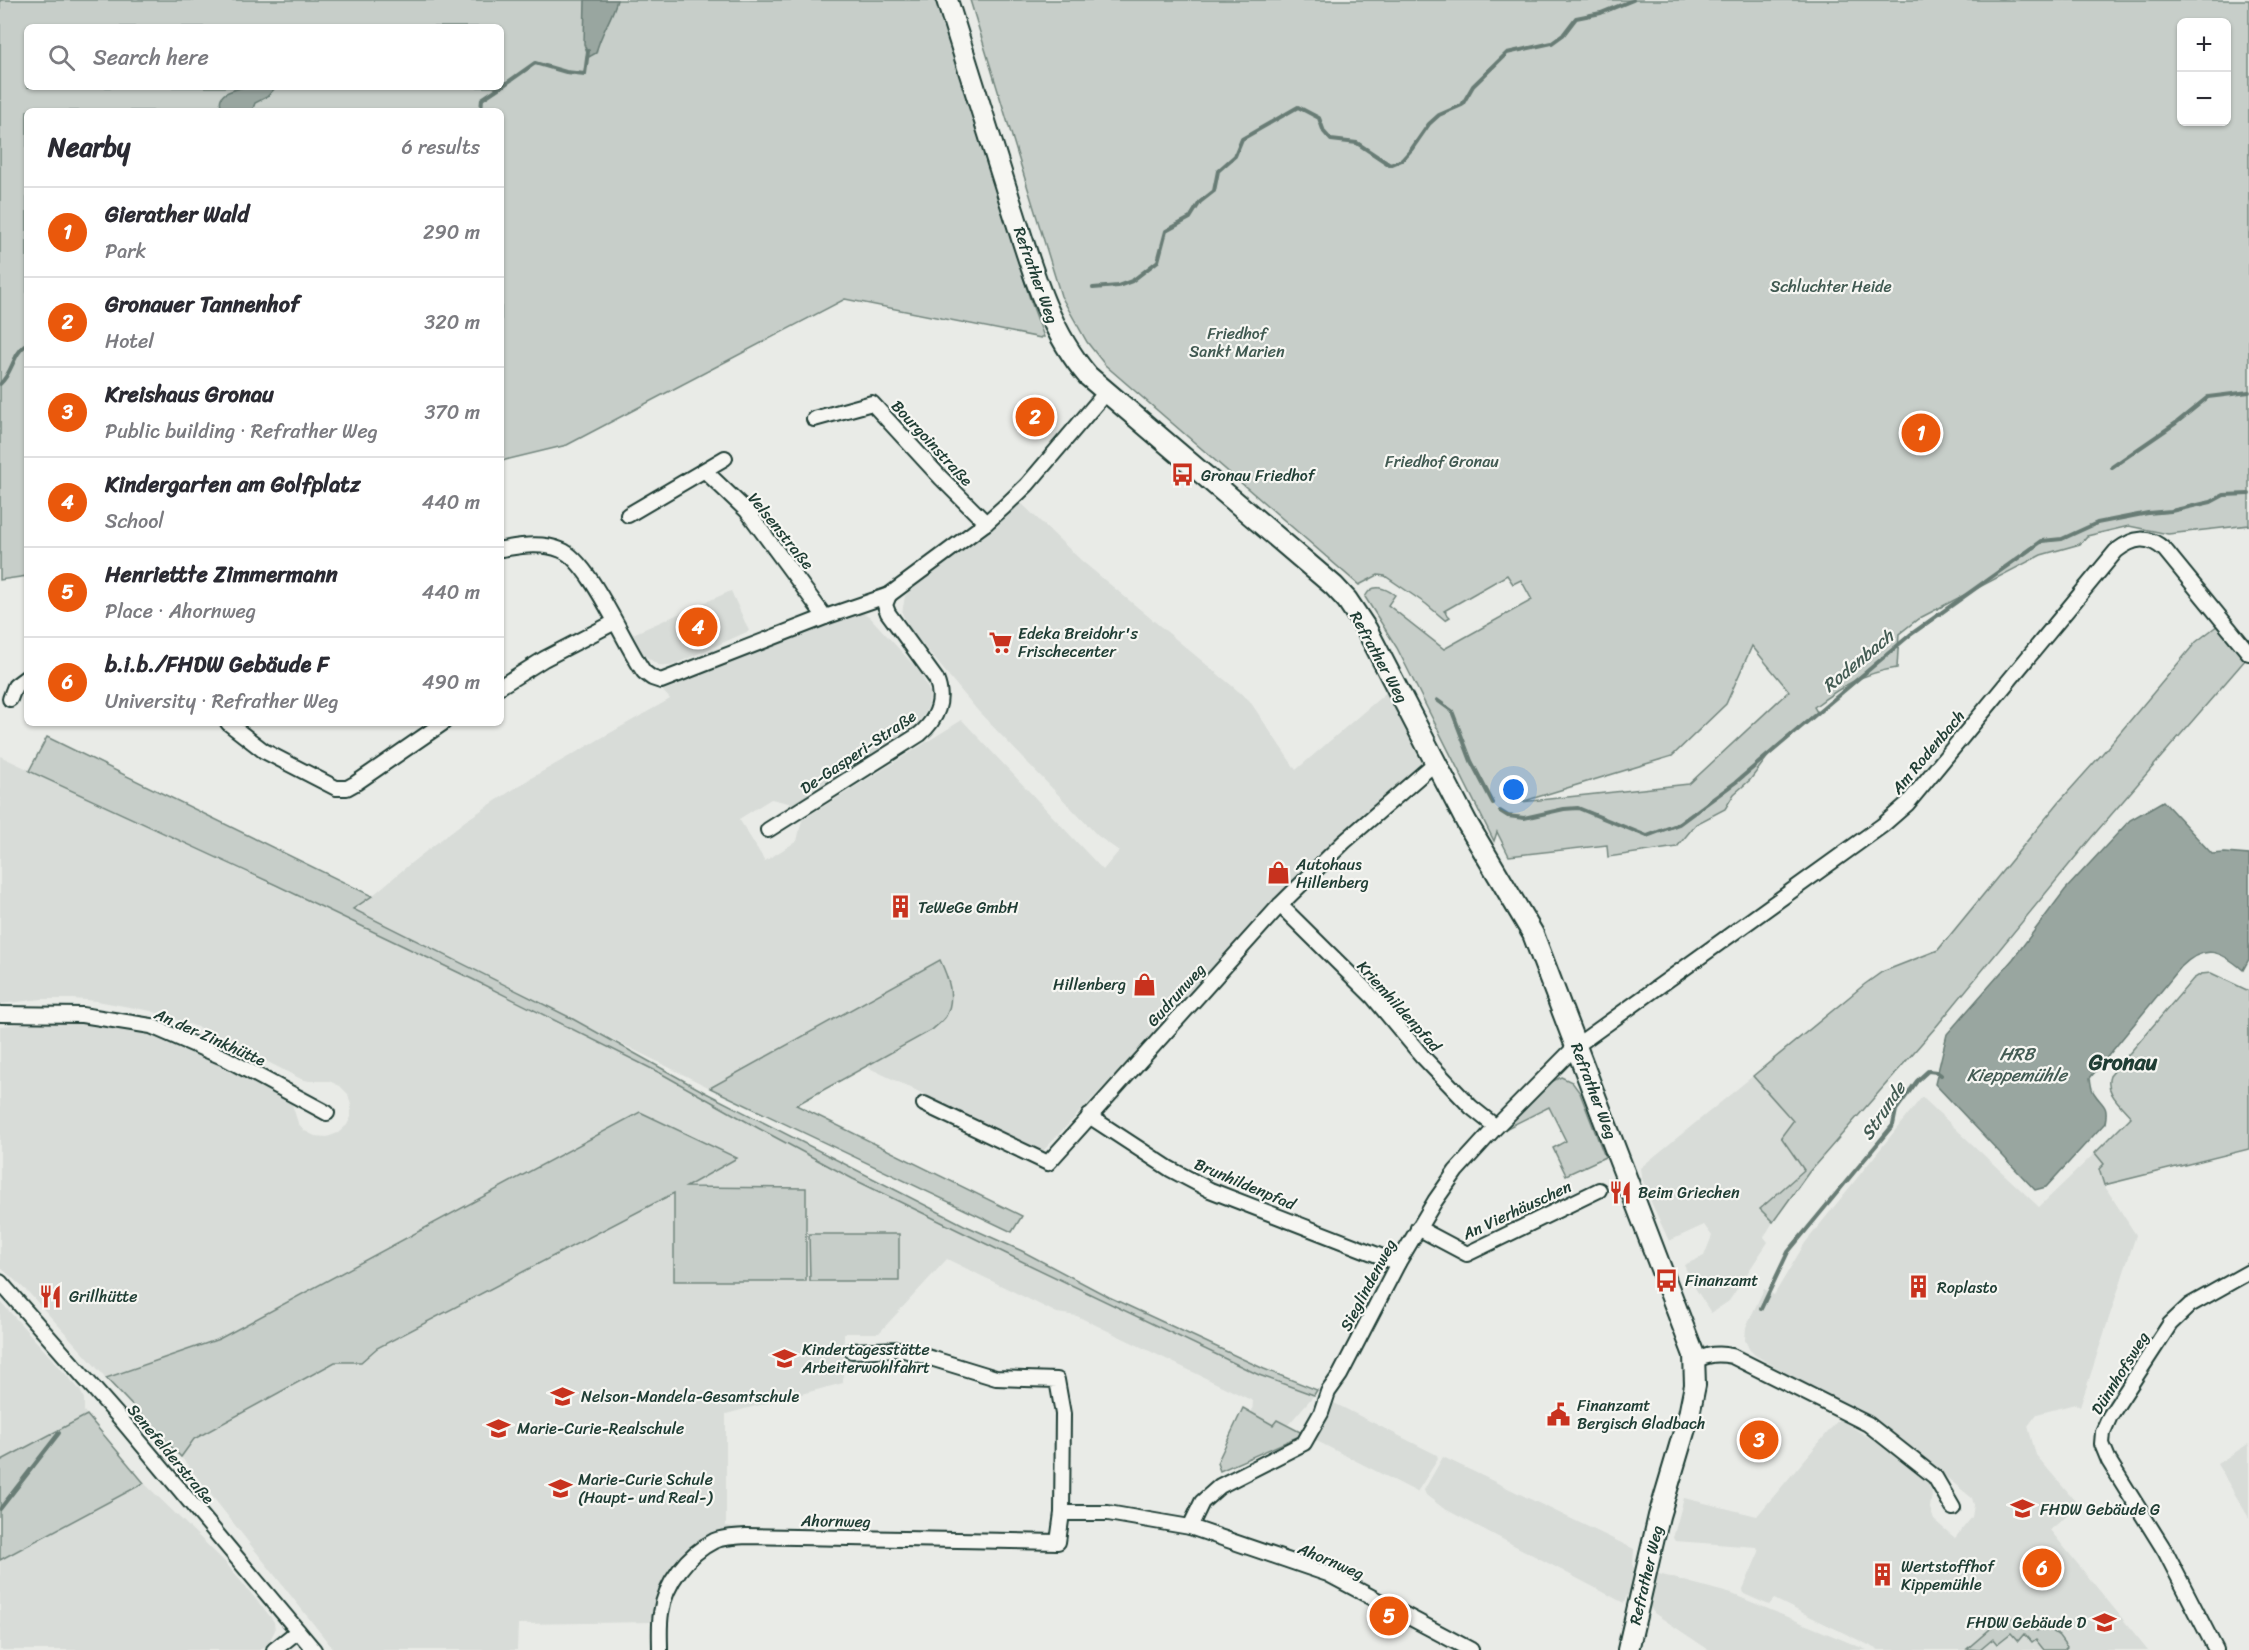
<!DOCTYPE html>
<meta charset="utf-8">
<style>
body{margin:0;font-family:Sriracha,sans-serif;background:#f7f7f7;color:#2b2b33}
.controls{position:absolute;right:18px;top:18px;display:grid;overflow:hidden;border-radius:9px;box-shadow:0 2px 4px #0004}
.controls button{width:54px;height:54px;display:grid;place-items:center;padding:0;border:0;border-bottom:2px solid #e1e1e2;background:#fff;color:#2b2b33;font:30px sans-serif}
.you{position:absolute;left:1514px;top:790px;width:21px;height:21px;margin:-15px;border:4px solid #fff;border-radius:50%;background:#1a73e8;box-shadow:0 0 0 9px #1a73e833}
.badge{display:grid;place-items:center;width:39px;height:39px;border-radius:50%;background:#ea580c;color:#fff;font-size:20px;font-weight:700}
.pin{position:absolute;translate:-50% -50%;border:3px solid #fff;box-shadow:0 2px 6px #0006}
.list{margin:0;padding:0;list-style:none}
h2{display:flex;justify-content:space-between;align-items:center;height:78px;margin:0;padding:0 24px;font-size:26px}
h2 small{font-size:20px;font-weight:400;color:#7c7c81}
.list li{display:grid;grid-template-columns:39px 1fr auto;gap:18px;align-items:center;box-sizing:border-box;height:90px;padding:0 24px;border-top:2px solid #e1e1e2}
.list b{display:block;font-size:22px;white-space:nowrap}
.list p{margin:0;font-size:20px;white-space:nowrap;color:#7c7c81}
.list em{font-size:20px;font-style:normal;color:#7c7c81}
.icon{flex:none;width:33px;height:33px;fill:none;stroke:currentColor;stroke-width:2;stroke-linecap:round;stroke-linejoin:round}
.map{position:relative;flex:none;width:2249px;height:1650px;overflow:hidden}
.search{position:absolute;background:#fff;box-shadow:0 2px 4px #0004;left:24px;top:24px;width:480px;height:66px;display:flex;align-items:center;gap:15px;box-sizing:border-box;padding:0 21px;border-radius:9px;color:#7c7c81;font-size:22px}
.panel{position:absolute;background:#fff;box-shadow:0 2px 4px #0004;left:24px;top:108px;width:480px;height:618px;border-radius:9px}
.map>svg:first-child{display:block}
.built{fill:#d8dcd8}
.green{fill:#c7cec9;stroke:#73867e;stroke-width:1.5;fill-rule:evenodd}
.water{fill:#99a6a0;stroke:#687c75;stroke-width:1.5}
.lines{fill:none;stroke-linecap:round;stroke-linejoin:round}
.stream{stroke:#687c75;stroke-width:4}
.street-casing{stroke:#1f3d34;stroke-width:18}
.secondary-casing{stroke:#1f3d34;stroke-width:24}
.street{stroke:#f6f6f2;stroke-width:14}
.secondary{stroke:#f6f6f2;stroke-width:20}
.labels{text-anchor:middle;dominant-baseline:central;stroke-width:4.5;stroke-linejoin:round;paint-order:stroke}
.street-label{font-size:16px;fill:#1f3d34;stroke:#f6f6f2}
.park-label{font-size:16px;fill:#415a52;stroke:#f6f6f2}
.poi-label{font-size:16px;fill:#1f3d34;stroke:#f6f6f2;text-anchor:start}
.water-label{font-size:18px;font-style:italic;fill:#445c54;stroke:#f6f6f2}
.district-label{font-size:22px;font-weight:bold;fill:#1f3d34;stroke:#f6f6f2}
</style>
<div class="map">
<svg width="2249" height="1650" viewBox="0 0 2249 1650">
<rect width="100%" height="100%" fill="#e9ebe7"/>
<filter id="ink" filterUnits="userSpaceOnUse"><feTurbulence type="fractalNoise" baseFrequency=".0167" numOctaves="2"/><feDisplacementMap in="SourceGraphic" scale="12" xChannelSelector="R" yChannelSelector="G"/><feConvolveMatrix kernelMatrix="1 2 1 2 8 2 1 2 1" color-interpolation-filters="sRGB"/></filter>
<g filter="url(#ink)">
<g class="built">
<path d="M1021,503l62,59 166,138 47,70 92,-79 34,70 -2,5 -109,101 -268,284 -178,-85 67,-36 -199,44 -23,14 -358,-179 20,-13 39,-33 54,-42 66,-43 139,-79 -7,-8 182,-80 16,1 8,4 51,56 10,21 -2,15 -12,19 -123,77 -22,-5 -32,20 26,42 32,-20 5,-21 160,-100 141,150 16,-19 -21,-15 -120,-125 -69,-83 -7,-15 3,-17 12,-12 -1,-2 51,-34z"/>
<path d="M731,591l18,40 -78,35 -13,-1 -14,-10 -11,-21z"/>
<path d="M0,756l472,223 190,95 96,54 95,51 162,79 244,117 55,20 -26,30 -10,-5 -4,5 -22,-12 1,-12 -176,-85 -20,-3 -110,-54 -68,74h-35l-1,50 -117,31v112l16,1 -20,4 -18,10 -19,12 -7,8 -6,9 -17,52 -137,2 -1,26h-183l-153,-193 13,-18 141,-77h26l16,-14 288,-150 72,-40 -631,220 -77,-85 -29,-26v-241l48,-5 30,1 33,3 57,14 27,11 96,51 7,22 7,8 10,5 12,1 11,-4 9,-8 4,-8v-12l-3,-11 -8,-8 -11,-5h-20l-8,-2 -95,-49 -55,-19 -54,-10 -24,-2h-31l-42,5z"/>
<path d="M1753,1076l40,45 -12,16 23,33 -44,38 13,14 -9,15 4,5 -39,59 -18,12 -19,-30 -8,-18 20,-9 8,-20 -8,-11 -35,16 -18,-39 -10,-26 -1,-8z"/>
<path d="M1922,1097l117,110 56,-54 10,11 -6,6 5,15 32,50 -56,172 -5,-3 -38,10 -9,12 8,29 43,51 -29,24 98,120h-269l-105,-51 -5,6 -25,-11 -1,-5 16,-37 -2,-5 -82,-6 -2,-3 11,-40 73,18 82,-97 39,24 50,40 4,10 -2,15 4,12 21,18 17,-21 2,-12 -2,-7 -84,-68 -22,-15 -74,-38 -37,-22 -6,-6 -4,-9 1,-13 18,-38 10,6 31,-52z"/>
<path d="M0,1301l80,89 4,9v12l3,4 -87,46z"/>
<path d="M1334,1403l103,52 1,4 -21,33 -110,-56z"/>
<path d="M2248,1444l1,2v72l-32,-54z"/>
<path d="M1443,1457l191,92 -1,18 99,27 135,56h-158l-55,-37 -5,-7 -22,-11 -3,8 -181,-95 -17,-13 -2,-5z"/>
<path d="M144,1483l80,78 45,54 5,7 1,8 -7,14 -8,6h-260v-90z"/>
</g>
<g class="green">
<path d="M0,0h937l93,299 14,38h-3v1l-196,-39 -278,146 -66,16v-350h-474v465l-27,4zM27,27h474v60h-474z"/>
<path d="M970,0h1279v525l-81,9 -39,-8 -42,10 -7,8 -39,11 -123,64 -19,15 -2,34c-35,5 -55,18 -83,39l3,5 -42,35 -25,33 -16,14 -9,15 -29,15 -19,23 -69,10 -1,-12 -98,11 -12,-24 -3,9 -97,-193 -32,-51c7,-15 20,-9 30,-2l-7,10 56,44 88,-49 -11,-20 -8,4 -6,-9 -63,36 6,6 -5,3 -19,-16 -41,-28 -7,-1 -19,10 -254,-220 -18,-23 -26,-46zM2226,22v100h-44v-100zM1752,646l37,45 -100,93 -168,18 151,-46 54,-52z"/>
<path d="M2218,625l28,34 -155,179 -156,190 -126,144 -36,50 -13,-13 44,-39 -23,-33 12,-16 -40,-45 112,-92 17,-12 56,-22 121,-148 43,-48 94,-112z"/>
<path d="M47,737l325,159 -19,13 218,109 135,75 258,132 58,26 87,46 155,72 53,21 -3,5 -55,-20 -244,-117 -162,-79 -95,-51 -96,-54 -190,-95 -196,-94 -247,-114z"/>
<path d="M940,960c8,17 16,37 6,56 -3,5 -10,10 -14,14l-136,75 226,111 -10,16 -302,-144z"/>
<path d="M2211,973l38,18v158l-145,36 -5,-16 5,-5 -9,-11 36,-36c-10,-12 -27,-25 -21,-41l83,-97 8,-5z"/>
<path d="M1561,1077l11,5 8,11 25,64 -39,18 -13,-27 13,-7 -17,-34 -50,25 52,-50z"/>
<path d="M640,1112l97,46 -51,29 120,1v93h-132v-88l-297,155 -16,14h-26l-141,77 -13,18 -75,-79 113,-39z"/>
<path d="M809,1234h90v47h-89z"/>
<path d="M1243,1408l30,17 4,-5 27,14 -84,37 -3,-8z"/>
<path d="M87,1415l57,68 -144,77v-99z"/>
<path d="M2019,1616l8,5h10l-4,6 4,4 7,-6 15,11 8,11 -3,3h-20l-8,-10 -4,3 -8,-9 -6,7 -7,-8 -14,11 -4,-5 -13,11 -13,-1 29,-25z"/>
</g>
<g class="water">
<path d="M585,0h32c-5,19 -17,34 -21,53l-7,4 -5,-13z"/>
<path d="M244,87h32l-9,10 -12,6 -3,8h-25l-5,-2c-7,-17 10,-18 22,-22z"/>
<path d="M2163,801l49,53 13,-1 24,2v104l-6,11c-23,-20 -39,-26 -62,-3l-91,111c1,5 1,11 4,15 8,13 15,11 11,30l-59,64 -11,3 -100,-106 12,-50 66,-75 52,-69 65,-70z"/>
</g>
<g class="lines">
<g class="stream">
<path d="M501,87l34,-24 31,9 19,2 3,-23"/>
<path d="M481,111l1,-12 18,-12"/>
<path d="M1093,288l25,-2 14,-5 26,-20 8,-30 24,-13 10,-16 14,-11 4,-20 17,-15 7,-17 56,-32 21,11 5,14 7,8 26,3 33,22 12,-5 9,-10 18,-26 10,-9 23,-10 11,-19 34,-33 45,-10 11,-8 13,-17 25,-5 32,-13"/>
<path d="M0,384c13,-11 12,-30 27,-40"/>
<path d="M2112,467l64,-44 32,-26 41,-5"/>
<path d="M1437,700l15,11 19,50 22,42"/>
<path d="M1500,811l8,5 16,2 40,-9 14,-1 69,28 32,-12 57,-42 174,-147 132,-94 20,-2 35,-16 51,-10 23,-2 40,-9 13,-7 25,-1"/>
<path d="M1761,1309l27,-57 105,-127 3,-15 21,-29 11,-10 9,1 4,3"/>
<path d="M0,1509l59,-76"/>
</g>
<defs>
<g id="street">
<path d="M814,419l58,-16 69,75 45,45"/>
<path d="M705,471l42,40 78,106"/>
<path d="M628,515l97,-57"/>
<path d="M501,549c20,-3 40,-7 60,1 29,11 63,94 83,122l8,6 9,3 164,-64 64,-22 97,-72 18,-16 23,-22 79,-93"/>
<path d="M501,686l43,-27 71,-37"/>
<path d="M10,699l5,-13 12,-9"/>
<path d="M228,723l36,28 72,37h11l9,-5 87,-60"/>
<path d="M768,830l152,-96c17,-15 25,-34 16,-55l-48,-66 -3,-8 4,-10"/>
<path d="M1280,905l93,92 49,59 49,51 25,20"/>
<path d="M0,1014l82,1 69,11 74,32 102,55"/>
<path d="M924,1104l124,59 232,-258 64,-63 91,-79"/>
<path d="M1089,1116l81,53 40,21 188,73"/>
<path d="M1418,1228l49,26 132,-64"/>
<path d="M0,1282l119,135 195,233"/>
<path d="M852,1351l49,-2 95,29 61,2 6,34 -1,99"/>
<path d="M1695,1361c13,-7 23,-8 37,-5l136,68 67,53 18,31"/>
<path d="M1190,1527l12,-25 18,-16 84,-43 17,-30 7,-21 12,-17 58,-112 37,-62 21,-30 40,-44 80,-81 307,-221 24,-21 209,-253c18,-14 32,-16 49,-1l84,103"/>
<path d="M274,1650l24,-19"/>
<path d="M660,1650c0,-12 -1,-25 1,-37 4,-30 27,-59 53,-72 9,-4 22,-4 32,-5l312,6 4,-29h46l82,14 138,47 143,76"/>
<path d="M2216,1650l-51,-99 -56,-90 -7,-17 1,-12 7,-16 60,-92 20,-19 59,-33"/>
</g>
<path id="secondary" d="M947,0c21,67 42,135 63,201 20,61 36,126 78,175l246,210 13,14 20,30 100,193 66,111 161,421 1,30 -6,30 -30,101 -31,134"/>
</defs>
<use href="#street" class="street-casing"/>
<use href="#secondary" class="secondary-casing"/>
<use href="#street" class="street"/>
<use href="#secondary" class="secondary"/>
</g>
</g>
<defs>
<symbol id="bus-bare" viewBox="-9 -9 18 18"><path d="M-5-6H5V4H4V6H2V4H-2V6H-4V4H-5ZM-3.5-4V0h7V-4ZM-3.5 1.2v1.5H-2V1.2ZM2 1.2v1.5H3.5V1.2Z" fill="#c8321e" stroke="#f6f6f2" stroke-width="2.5" paint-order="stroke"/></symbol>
<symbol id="supermarket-bare" viewBox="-9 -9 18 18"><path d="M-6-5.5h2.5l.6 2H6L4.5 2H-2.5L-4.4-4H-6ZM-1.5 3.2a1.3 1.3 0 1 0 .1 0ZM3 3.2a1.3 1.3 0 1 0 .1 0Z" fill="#c8321e" stroke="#f6f6f2" stroke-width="2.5" paint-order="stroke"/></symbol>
<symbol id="shop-bare" viewBox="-9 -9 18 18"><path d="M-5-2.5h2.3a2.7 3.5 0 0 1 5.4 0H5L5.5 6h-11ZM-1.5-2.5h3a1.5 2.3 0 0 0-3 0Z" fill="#c8321e" stroke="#f6f6f2" stroke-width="2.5" paint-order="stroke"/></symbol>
<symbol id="building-bare" viewBox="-9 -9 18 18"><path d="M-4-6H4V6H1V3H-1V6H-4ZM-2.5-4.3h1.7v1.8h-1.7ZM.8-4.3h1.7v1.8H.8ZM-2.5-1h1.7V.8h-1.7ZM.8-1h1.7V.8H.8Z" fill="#c8321e" stroke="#f6f6f2" stroke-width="2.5" paint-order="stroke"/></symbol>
<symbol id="restaurant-bare" viewBox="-9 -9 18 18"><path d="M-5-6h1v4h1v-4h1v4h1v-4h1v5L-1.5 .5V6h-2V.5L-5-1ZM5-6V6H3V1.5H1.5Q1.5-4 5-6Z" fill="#c8321e" stroke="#f6f6f2" stroke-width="2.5" paint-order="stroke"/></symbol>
<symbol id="school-bare" viewBox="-9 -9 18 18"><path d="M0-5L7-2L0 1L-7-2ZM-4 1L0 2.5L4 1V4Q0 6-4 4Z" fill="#c8321e" stroke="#f6f6f2" stroke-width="2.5" paint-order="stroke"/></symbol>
<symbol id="civic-bare" viewBox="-9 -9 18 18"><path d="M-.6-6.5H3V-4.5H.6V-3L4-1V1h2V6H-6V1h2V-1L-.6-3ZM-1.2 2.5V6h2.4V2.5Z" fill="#c8321e" stroke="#f6f6f2" stroke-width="2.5" paint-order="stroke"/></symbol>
<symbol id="university-bare" viewBox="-9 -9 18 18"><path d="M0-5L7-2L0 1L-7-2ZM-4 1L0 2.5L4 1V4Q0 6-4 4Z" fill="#c8321e" stroke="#f6f6f2" stroke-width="2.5" paint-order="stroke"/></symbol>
</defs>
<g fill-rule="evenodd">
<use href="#bus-bare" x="1166" y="458" width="33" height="33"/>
<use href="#supermarket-bare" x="984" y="626" width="33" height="33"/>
<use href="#shop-bare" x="1262" y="856" width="33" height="33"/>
<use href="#building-bare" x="884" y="890" width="33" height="33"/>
<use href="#shop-bare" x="1128" y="968" width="33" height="33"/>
<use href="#restaurant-bare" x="1604" y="1176" width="33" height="33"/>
<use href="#bus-bare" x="1650" y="1264" width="33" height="33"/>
<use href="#building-bare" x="1902" y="1270" width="33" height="33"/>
<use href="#restaurant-bare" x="34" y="1280" width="33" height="33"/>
<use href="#school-bare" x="768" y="1342" width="33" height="33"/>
<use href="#school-bare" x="546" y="1380" width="33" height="33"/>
<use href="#civic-bare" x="1542" y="1398" width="33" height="33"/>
<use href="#school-bare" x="482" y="1412" width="33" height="33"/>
<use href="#school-bare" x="544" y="1472" width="33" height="33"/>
<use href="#university-bare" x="2006" y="1492" width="33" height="33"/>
<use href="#building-bare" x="1866" y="1558" width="33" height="33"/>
<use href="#university-bare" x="2088" y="1606" width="33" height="33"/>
</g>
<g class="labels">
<g class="street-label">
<text transform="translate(1036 275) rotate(70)">Refrather Weg</text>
<text transform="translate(932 443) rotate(47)">Bourgoinstraße</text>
<text transform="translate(781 531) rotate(51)">Velsenstraße</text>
<text transform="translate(1379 657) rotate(61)">Refrather Weg</text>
<text transform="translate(858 752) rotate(-34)">De-Gasperi-Straße</text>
<text transform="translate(1928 752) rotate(-50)">Am Rodenbach</text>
<text transform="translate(1176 995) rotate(-48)">Gudrunweg</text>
<text transform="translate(1399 1006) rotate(48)">Kriemhildenpfad</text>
<text transform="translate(210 1037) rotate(24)">An der Zinkhütte</text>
<text transform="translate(1594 1091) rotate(69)">Refrather Weg</text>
<text transform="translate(1245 1184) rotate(23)">Brunhildenpfad</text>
<text transform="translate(1517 1210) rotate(-25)">An Vierhäuschen</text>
<text transform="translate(1368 1285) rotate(-62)">Sieglindenweg</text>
<text transform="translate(2120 1373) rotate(-58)">Dünnhofsweg</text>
<text transform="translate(171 1454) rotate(50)">Senefelderstraße</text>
<text transform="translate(836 1521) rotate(1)">Ahornweg</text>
<text transform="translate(1331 1561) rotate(23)">Ahornweg</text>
<text transform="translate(1646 1575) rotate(-77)">Refrather Weg</text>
</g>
<g class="park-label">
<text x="1831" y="286">Schluchter Heide</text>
<text x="1237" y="333">Friedhof<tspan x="1237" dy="18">Sankt Marien</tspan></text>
<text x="1442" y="461">Friedhof Gronau</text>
</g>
<g class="poi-label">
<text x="1201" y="475">Gronau Friedhof</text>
<text x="1018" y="633">Edeka Breidohr's<tspan x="1018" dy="18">Frischecenter</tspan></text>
<text x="1296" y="864">Autohaus<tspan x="1296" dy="18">Hillenberg</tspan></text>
<text x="918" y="907">TeWeGe GmbH</text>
<text x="1126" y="984" text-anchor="end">Hillenberg</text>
<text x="1638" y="1192">Beim Griechen</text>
<text x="1685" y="1280">Finanzamt</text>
<text x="1937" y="1287">Roplasto</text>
<text x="69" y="1296">Grillhütte</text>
<text x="802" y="1349">Kindertagesstätte<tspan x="802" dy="18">Arbeiterwohlfahrt</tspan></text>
<text x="581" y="1396">Nelson-Mandela-Gesamtschule</text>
<text x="1577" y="1405">Finanzamt<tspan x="1577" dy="18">Bergisch Gladbach</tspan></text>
<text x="517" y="1428">Marie-Curie-Realschule</text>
<text x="578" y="1479">Marie-Curie Schule<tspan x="578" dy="18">(Haupt- und Real-)</tspan></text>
<text x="2040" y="1509">FHDW Gebäude G</text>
<text x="1901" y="1566">Wertstoffhof<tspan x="1901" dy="18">Kippemühle</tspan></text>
<text x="2086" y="1622" text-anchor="end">FHDW Gebäude D</text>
</g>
<g class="water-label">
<text transform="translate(1858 661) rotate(-40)">Rodenbach</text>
<text x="2017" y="1054">HRB<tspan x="2017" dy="21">Kieppemühle</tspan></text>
<text transform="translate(1883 1111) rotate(-56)">Strunde</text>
</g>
<g class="district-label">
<text x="2123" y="1062">Gronau</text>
</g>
</g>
</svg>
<div class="controls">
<button>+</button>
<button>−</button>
</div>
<div class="you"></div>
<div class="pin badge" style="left:1921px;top:433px">1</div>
<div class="pin badge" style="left:1035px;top:417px">2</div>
<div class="pin badge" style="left:1759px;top:1440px">3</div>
<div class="pin badge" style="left:698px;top:627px">4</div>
<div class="pin badge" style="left:1389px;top:1616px">5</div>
<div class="pin badge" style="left:2042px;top:1568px">6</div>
<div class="search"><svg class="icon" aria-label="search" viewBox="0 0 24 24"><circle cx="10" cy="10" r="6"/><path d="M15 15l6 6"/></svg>Search here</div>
<section class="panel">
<h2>Nearby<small>6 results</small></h2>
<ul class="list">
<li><span class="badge">1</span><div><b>Gierather Wald</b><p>Park</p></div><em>290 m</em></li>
<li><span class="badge">2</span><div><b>Gronauer Tannenhof</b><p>Hotel</p></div><em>320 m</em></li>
<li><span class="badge">3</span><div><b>Kreishaus Gronau</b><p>Public building · Refrather Weg</p></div><em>370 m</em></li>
<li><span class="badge">4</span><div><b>Kindergarten am Golfplatz</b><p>School</p></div><em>440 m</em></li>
<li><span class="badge">5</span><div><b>Henriettte Zimmermann</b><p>Place · Ahornweg</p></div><em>440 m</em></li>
<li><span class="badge">6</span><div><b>b.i.b./FHDW Gebäude F</b><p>University · Refrather Weg</p></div><em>490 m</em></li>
</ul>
</section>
</div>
